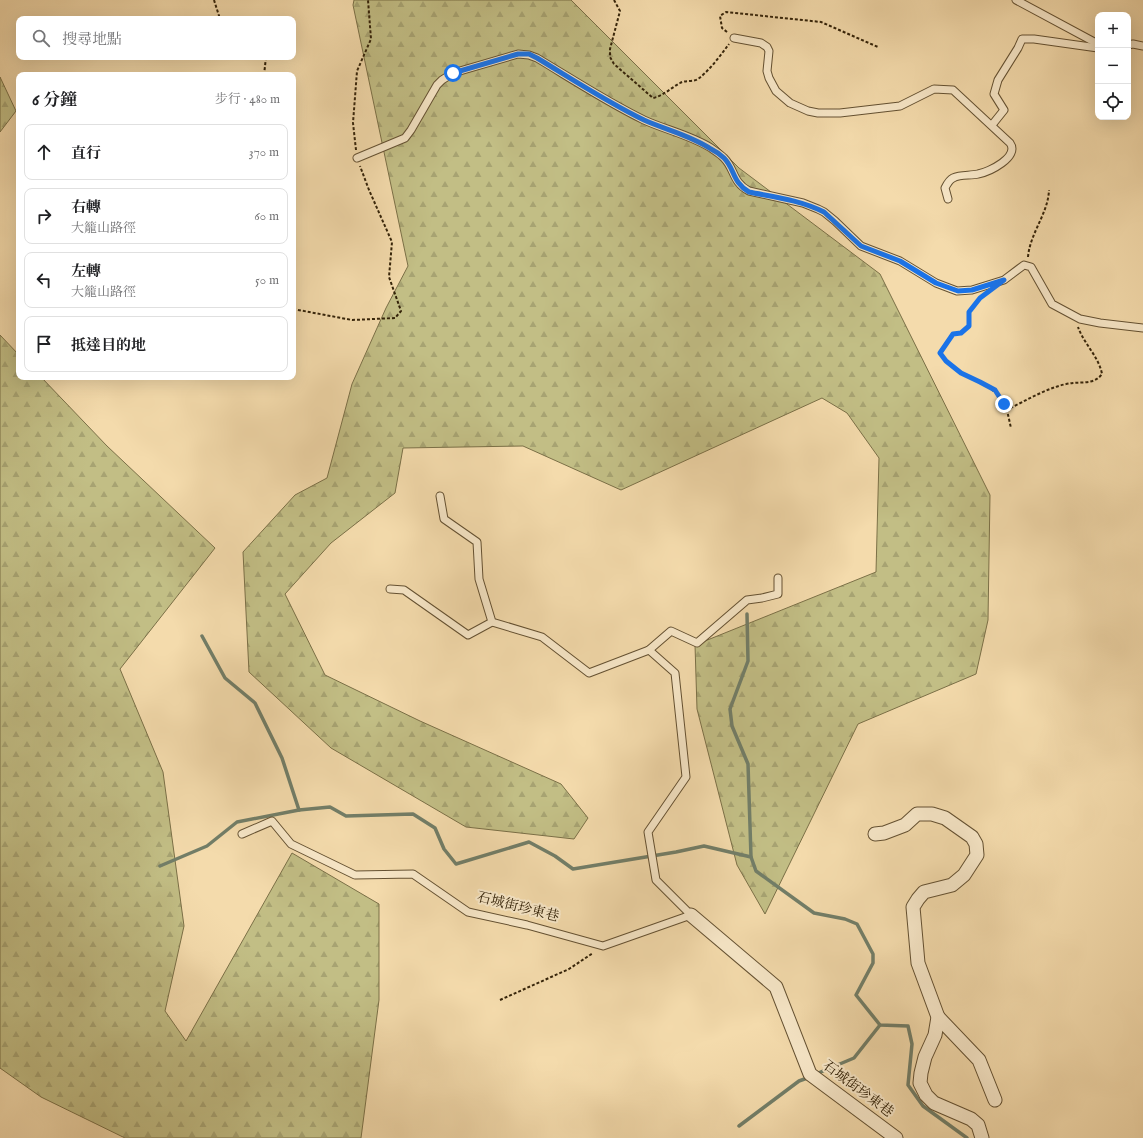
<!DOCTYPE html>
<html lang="zh-TW">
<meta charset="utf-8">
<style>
body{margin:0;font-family:"IM FELL English","Noto Serif TC",serif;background:#f6f6f6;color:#202124}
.controls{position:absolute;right:12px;top:12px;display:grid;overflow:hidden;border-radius:8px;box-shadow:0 4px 16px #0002}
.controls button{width:36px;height:36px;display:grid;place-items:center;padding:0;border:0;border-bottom:1px solid #e0e0e0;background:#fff;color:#202124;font:20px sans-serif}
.stop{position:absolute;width:12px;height:12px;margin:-9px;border:3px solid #1a73e8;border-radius:50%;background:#fff}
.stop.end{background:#1a73e8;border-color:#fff;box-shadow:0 1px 4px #0008}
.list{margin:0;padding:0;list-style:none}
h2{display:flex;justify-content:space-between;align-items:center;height:52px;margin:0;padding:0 16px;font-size:17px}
h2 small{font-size:13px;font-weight:400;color:#757577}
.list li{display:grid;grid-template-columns:26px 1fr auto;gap:12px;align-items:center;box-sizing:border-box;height:56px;margin:0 8px 8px;padding:0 8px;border:1px solid #e0e0e0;border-radius:8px}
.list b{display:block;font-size:15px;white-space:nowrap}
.list p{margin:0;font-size:13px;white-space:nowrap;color:#757577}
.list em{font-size:13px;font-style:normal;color:#757577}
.icon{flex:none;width:22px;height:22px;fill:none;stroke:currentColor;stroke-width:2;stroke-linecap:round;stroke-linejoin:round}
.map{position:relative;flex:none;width:1143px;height:1138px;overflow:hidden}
.search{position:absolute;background:#fff;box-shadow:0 4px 16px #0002;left:16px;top:16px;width:280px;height:44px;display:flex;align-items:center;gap:10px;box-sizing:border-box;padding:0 14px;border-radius:8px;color:#757577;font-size:15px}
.panel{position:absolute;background:#fff;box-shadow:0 4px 16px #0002;left:16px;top:72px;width:280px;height:308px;border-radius:8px}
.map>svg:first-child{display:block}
.forest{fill:url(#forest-firs);stroke:#7b7047}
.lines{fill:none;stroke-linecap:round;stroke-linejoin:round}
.stream{stroke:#727e68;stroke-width:3.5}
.service-casing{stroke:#645132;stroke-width:9}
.minor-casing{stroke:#645132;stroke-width:15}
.path{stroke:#342309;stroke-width:2;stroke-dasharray:3 2;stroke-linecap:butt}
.service{stroke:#f8e8c9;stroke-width:7}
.minor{stroke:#f8e8c9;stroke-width:13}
.route{stroke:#1a73e8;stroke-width:5}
.labels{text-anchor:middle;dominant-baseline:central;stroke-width:4;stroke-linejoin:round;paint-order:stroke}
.street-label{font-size:14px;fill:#342309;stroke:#f8e8c9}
</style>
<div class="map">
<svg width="1143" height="1138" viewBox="0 0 1143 1138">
<defs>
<pattern id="forest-firs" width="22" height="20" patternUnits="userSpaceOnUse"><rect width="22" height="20" fill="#c2be85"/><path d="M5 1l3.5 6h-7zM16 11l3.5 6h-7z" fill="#a7a372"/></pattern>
</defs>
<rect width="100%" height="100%" fill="#f4dbac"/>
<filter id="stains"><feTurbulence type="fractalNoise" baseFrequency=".005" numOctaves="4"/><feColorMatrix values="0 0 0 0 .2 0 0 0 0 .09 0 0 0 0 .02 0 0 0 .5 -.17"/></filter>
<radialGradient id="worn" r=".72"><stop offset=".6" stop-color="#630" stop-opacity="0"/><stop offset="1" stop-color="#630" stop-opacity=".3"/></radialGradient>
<g class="forest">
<path d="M354,0h217l168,168 141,106 110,221 -2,125 -12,54 -118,50 -93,190 -28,-49 -40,-156 -2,-64 181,-73 3,-114 -32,-45 -25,-15 -201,92 -98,-44 -120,2 -8,45 -64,50 -46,51 40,81 95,46 141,63 27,34 -14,21 -108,-12 -135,-79 -82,-76 -6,-120 52,-57 32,-17 25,-94 34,-76 22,-42 -55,-261z"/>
<path d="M0,77l16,34 -16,21z"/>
<path d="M0,335l19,20v22h22l66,69 108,102 -95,121 43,103 21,154 -19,85 21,30 106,-188 87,51v96l-18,138h-236l-84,-41 -41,-29z"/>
</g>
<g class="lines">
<g class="stream">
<path d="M747,614l1,47 -18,48 2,17 16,38 3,93"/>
<path d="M202,636l23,42 30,25 27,55 17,52"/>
<path d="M160,866l47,-20 30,-24 62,-12 31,-3 16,9 67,-2 22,14 9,21 12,15 73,-22 26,14 18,13 103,-17 28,-6 47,11 5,14 58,42 31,6 12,5 16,30v9l-17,32 24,30 28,1 4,18 -4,41 15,21 44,32"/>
<path d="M816,1074l38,-16 26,-33"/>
<path d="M739,1126l60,-45 11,-4"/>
</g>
<defs>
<g id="service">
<path d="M1016,0l82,44"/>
<path d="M734,38l27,5 6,4 2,4 -2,20 2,7 7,13 14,12 18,8 10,2h22l60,-7 34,-17 19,1 57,53c10,14 -21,29 -32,31 -8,2 -17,0 -25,4 -4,2 -6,6 -8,10l3,11"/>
<path d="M1128,45l5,-1 10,2"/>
<path d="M992,125l12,-15 -10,-16 4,-14 20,-32 4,-9h12l64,9"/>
<path d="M357,158l48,-20 6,-8 26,-45 5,-5 11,-7 65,-19 11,1 8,3c35,21 70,44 107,62 22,10 46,15 67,28 4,3 9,6 13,10 11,11 8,24 25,33l54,12 15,6 6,3 11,9 26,25 39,15 36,22 21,8 15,-1 32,-10 20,-15 7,2 21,37 28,15 20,4 43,5"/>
<path d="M390,589l14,1 64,45 24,-13"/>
<path d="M649,650l22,-19 26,12 50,-43 15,-2 16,-4v-16"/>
<path d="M242,834l30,-13 19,23 64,31 58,-1 55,38 59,13 76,21 88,-31 -35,-35 -8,-48 38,-55 -11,-104 -26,-23 -60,23 -47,-36 -50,-15 -13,-43 -2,-37 -33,-23 -4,-23"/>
</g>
<g id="minor">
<path d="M875,834l9,-1 21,-8 12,-11h15l13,4 27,19 4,7 1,11 -13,20 -12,10 -28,7 -6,7 -5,8 5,56 20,54 -3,18 -10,22 -4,16 -1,10 6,12 8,8 37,16 7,6 4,13"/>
<path d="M691,915l85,72 34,87 86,64"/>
<path d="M938,1017l41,43 16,40"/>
</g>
</defs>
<use href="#service" class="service-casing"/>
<use href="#minor" class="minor-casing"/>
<g class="path">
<path d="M214,0l6,19"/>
<path d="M614,0l6,11 -10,38v8l4,7 39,34c10,-2 18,-10 27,-15 5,-3 13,-1 18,-4 12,-9 22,-23 31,-35"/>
<path d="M727,32l-5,-4 -2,-12 6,-4 95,10 57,25"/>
<path d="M264,75l2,-18"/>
<path d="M356,150l-3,-27 4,-52 14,-32 -3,-39"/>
<path d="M1028,257c2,-24 20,-43 21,-67"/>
<path d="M981,297l-12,15v14l-8,7 -8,1 -14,19c6,7 13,14 21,19 16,11 35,13 44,32 4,7 5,16 7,24"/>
<path d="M293,309l59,11 43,-2 6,-7 -12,-34 3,-35 -23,-52 -9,-24"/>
<path d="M1006,410c20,-9 45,-25 67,-27 10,-1 22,1 29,-9 -3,-17 -18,-30 -24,-47"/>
<path d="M500,1000l69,-31 24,-16"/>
</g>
<use href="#service" class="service"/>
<use href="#minor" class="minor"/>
</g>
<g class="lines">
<path class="route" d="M453,73l65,-19h11l8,4c35,21 70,44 107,62 22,10 46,15 67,29 4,2 9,5 13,9 11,11 8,24 25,34 25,5 51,8 75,20l37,34 39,15 36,22 22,8 14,-1 32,-10 -24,18 -11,14v14l-8,7 -8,1 -13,19 6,8 15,12 19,9 15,8 9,14"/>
</g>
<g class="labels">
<g class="street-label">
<text transform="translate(518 907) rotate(14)">石城街珍東巷</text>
<text transform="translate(858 1089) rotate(37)">石城街珍東巷</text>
</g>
</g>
<rect width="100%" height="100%" filter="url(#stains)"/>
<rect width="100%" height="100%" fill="url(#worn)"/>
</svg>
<div class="controls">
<button>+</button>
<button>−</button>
<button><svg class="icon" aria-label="locate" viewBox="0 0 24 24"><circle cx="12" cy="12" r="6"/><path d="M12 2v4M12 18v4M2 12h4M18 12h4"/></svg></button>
</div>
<div class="stop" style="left:453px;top:73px"></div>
<div class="stop end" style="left:1004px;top:404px"></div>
<div class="search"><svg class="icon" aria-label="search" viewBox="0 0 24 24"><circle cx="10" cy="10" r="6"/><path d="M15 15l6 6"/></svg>搜尋地點</div>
<section class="panel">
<h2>6 分鐘<small>步行 · 480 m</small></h2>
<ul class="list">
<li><svg class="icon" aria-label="ahead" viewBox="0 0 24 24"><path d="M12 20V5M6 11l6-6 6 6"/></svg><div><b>直行</b></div><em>370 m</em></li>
<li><svg class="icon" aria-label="right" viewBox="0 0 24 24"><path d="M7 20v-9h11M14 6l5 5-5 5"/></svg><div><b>右轉</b><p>大籠山路徑</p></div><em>60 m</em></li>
<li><svg class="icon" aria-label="left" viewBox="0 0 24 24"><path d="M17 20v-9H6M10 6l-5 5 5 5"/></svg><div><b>左轉</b><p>大籠山路徑</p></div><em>50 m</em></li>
<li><svg class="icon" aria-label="arrive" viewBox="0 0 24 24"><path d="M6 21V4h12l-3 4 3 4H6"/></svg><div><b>抵達目的地</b></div></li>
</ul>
</section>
</div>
